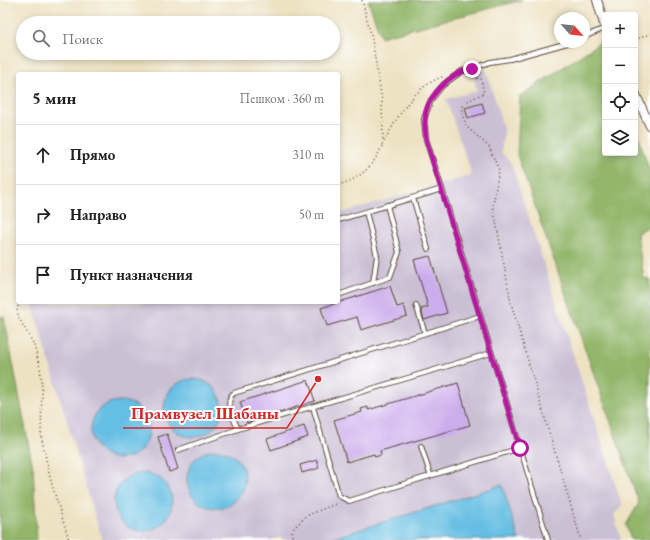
<!DOCTYPE html>
<html lang="ru">
<meta charset="utf-8">
<style>
body{margin:0;font-family:"EB Garamond",serif;background:#f2f2f2;color:#222}
.controls{position:absolute;right:12px;top:12px;display:grid;overflow:hidden;border-radius:4px;box-shadow:0 2px 6px #0003}
.controls button{width:36px;height:36px;display:grid;place-items:center;padding:0;border:0;border-bottom:1px solid #e0e0e0;background:#fff;color:#222;font:20px sans-serif}
.compass{position:absolute;left:554px;top:12px;width:36px;height:36px;border-radius:50%;background:#fff;box-shadow:0 2px 6px #0003;rotate:117deg}
.stop{position:absolute;width:12px;height:12px;margin:-9px;border:3px solid #b5179e;border-radius:50%;background:#fff}
.stop.end{background:#b5179e;border-color:#fff;box-shadow:0 1px 4px #0008}
.list{margin:0;padding:0;list-style:none}
h2{display:flex;justify-content:space-between;align-items:center;height:52px;margin:0;padding:0 16px;font-size:17px}
h2 small{font-size:13px;font-weight:400;color:#767676}
.list li{display:grid;grid-template-columns:26px 1fr auto;gap:12px;align-items:center;box-sizing:border-box;height:60px;padding:0 16px;border-top:1px solid #e0e0e0}
.list b{display:block;font-size:15px;white-space:nowrap}
.list em{font-size:13px;font-style:normal;color:#767676}
.icon{flex:none;width:22px;height:22px;fill:none;stroke:currentColor;stroke-width:2;stroke-linecap:round;stroke-linejoin:round}
.map{position:relative;flex:none;width:650px;height:540px;overflow:hidden}
.search{position:absolute;background:#fff;box-shadow:0 2px 6px #0003;left:16px;top:16px;width:324px;height:44px;display:flex;align-items:center;gap:10px;box-sizing:border-box;padding:0 14px;border-radius:22px;color:#767676;font-size:15px}
.panel{position:absolute;background:#fff;box-shadow:0 2px 6px #0003;left:16px;top:72px;width:324px;height:232px;border-radius:4px}
.map>svg:first-child{display:block}
.industrial{fill:#cbbfd4}
.forest{fill:#92b66b;stroke:#667044}
.water{fill:#65bee3;stroke:#507480}
.building{fill:#ccadec}
.lines{fill:none;stroke-linecap:round;stroke-linejoin:round}
.lane-casing{stroke:#564637;stroke-width:6}
.street-casing{stroke:#564637;stroke-width:10}
.path{stroke:#564637;stroke-width:1.5;stroke-dasharray:1 3;stroke-linecap:butt}
.lane{stroke:#fff;stroke-width:4}
.street{stroke:#fff;stroke-width:8}
.route{stroke:#b5179e;stroke-width:5}
.leader{fill:none;stroke:#d62828;stroke-width:1.5}
.callout-dot{fill:#d62828;stroke:#fff;stroke-width:1.5}
.callout-label{font-size:17px;text-anchor:middle;font-weight:bold;fill:#d62828;stroke:#fff;stroke-width:4;stroke-linejoin:round;paint-order:stroke}
</style>
<div class="map">
<svg width="650" height="540" viewBox="0 0 650 540">
<rect width="100%" height="100%" fill="#fff"/>
<filter id="ink" filterUnits="userSpaceOnUse"><feTurbulence type="fractalNoise" baseFrequency=".025" numOctaves="2"/><feDisplacementMap in="SourceGraphic" scale="8" xChannelSelector="R" yChannelSelector="G"/><feConvolveMatrix kernelMatrix="1 2 1 2 8 2 1 2 1" color-interpolation-filters="sRGB"/></filter>
<filter id="wash" filterUnits="userSpaceOnUse"><feTurbulence type="fractalNoise" baseFrequency=".012" numOctaves="4" result="noise"/><feDisplacementMap in="SourceGraphic" scale="16" xChannelSelector="R" yChannelSelector="G"/><feGaussianBlur stdDeviation="0.9" result="paint"/><feColorMatrix in="noise" values="0 0 0 0 0 0 0 0 0 0 0 0 0 0 0 0 0 1.4 0 .05"/><feComposite in="paint" operator="in"/></filter>
<g filter="url(#wash)">
<rect width="100%" height="100%" fill="#ede2c2"/>
<path class="industrial" d="M486,69l18,62 -3,21 10,11 111,342 -8,10 7,25h-336l-5,-3 -9,3h-169l-70,-237 306,-1v-88l134,-39 -26,-76 31,-8 -4,-18z"/>
<g class="forest">
<path d="M368,0h154l-141,37z"/>
<path d="M601,42l4,7v104h30v-27l15,46v54l-13,7 7,46 6,-1v262h-19l-5,-15 13,-22 -122,-348 3,-59z"/>
<path d="M4,316l29,152 4,72h-37v-223z"/>
</g>
<g class="water">
<circle cx="193" cy="408" r="29"/>
<circle cx="120" cy="430" r="29"/>
<circle cx="216" cy="479" r="29"/>
<circle cx="143" cy="502" r="29"/>
<path d="M502,485l17,55h-193z"/>
</g>
<g id="blocks">
<g class="building">
<path d="M482,103l3,10 -17,5 -3,-10z"/>
<path d="M430,256l17,57 -23,7 -3,-11 7,-2 -14,-47z"/>
<path d="M390,286l7,21 7,-2 3,11 -46,14 -4,-13 -30,9 -6,-18z"/>
<path d="M308,380l7,21 -68,22 -7,-21z"/>
<path d="M458,383l12,42 -90,26 1,4 -6,2 -1,-3 -27,8 -13,-42 28,-8 -1,-3 7,-2v3z"/>
<path d="M304,426l4,11 -37,13 -4,-11z"/>
<path d="M167,434l11,35 -9,3 -11,-35z"/>
<path d="M317,460l2,8 -17,5 -2,-8z"/>
</g>
</g>
</g>
<g filter="url(#ink)">
<use href="#blocks" fill-opacity="0" stroke="#564637" stroke-width="1"/>
<g class="lines">
<defs>
<g id="lane">
<path d="M584,37l21,-9"/>
<path d="M442,189l-16,-50 -2,-20 7,-19 12,-15 19,-14 10,-2 18,-7 20,-3 61,-17"/>
<path d="M413,198l15,51"/>
<path d="M366,212l11,44 -4,27"/>
<path d="M338,220l104,-31 106,351"/>
<path d="M338,295l52,-18 9,-25 -12,-47"/>
<path d="M416,305l9,28"/>
<path d="M313,407l26,89 10,5 171,-53"/>
<path d="M238,429c-4,-10 -15,-28 -4,-36l246,-77"/>
<path d="M421,446l9,28"/>
<path d="M178,450l60,-21 253,-76"/>
</g>
<g id="street">
<path d="M597,0l8,27"/>
<path d="M635,93l15,33"/>
</g>
</defs>
<use href="#lane" class="lane-casing"/>
<use href="#street" class="street-casing"/>
<g class="path">
<path d="M362,0l9,34 11,66 1,42"/>
<path d="M635,36l4,2 11,-4"/>
<path d="M469,76l12,3 3,14 -20,10 -3,9 6,15 22,20 10,23 -6,35 18,98 70,237"/>
<path d="M382,145c15,-27 32,-60 63,-69"/>
<path d="M338,185c22,-6 35,-18 44,-39"/>
<path d="M19,302l-2,9 2,7 15,27 6,23 2,19 -1,48 9,43 19,62"/>
<path d="M292,540v-10l14,-14 32,-13"/>
</g>
<use href="#lane" class="lane"/>
<use href="#street" class="street"/>
</g>
</g>
<g class="lines" filter="url(#ink)">
<path class="route" d="M472,69c-22,3 -47,29 -47,51 -1,6 1,13 1,19l94,309"/>
</g>
<path class="leader" d="M318 379L287 428H123"/>
<circle class="callout-dot" cx="318" cy="379" r="4"/>
<g class="callout-label">
<text x="205" y="419">Прамвузел Шабаны</text>
</g>
</svg>
<div class="controls">
<button>+</button>
<button>−</button>
<button><svg class="icon" aria-label="locate" viewBox="0 0 24 24"><circle cx="12" cy="12" r="6"/><path d="M12 2v4M12 18v4M2 12h4M18 12h4"/></svg></button>
<button><svg class="icon" aria-label="layers" viewBox="0 0 24 24"><path d="M12 4l9 5-9 5-9-5zM3 14l9 5 9-5"/></svg></button>
</div>
<svg class="compass" viewBox="-18 -18 36 36"><path d="M0-13l5 13h-10z" fill="#e53935"/><path d="M0 13l5-13h-10z" fill="#767676"/></svg>
<div class="stop" style="left:520px;top:448px"></div>
<div class="stop end" style="left:472px;top:69px"></div>
<div class="search"><svg class="icon" aria-label="search" viewBox="0 0 24 24"><circle cx="10" cy="10" r="6"/><path d="M15 15l6 6"/></svg>Поиск</div>
<section class="panel">
<h2>5 мин<small>Пешком · 360 m</small></h2>
<ul class="list">
<li><svg class="icon" aria-label="ahead" viewBox="0 0 24 24"><path d="M12 20V5M6 11l6-6 6 6"/></svg><div><b>Прямо</b></div><em>310 m</em></li>
<li><svg class="icon" aria-label="right" viewBox="0 0 24 24"><path d="M7 20v-9h11M14 6l5 5-5 5"/></svg><div><b>Направо</b></div><em>50 m</em></li>
<li><svg class="icon" aria-label="arrive" viewBox="0 0 24 24"><path d="M6 21V4h12l-3 4 3 4H6"/></svg><div><b>Пункт назначения</b></div></li>
</ul>
</section>
</div>
